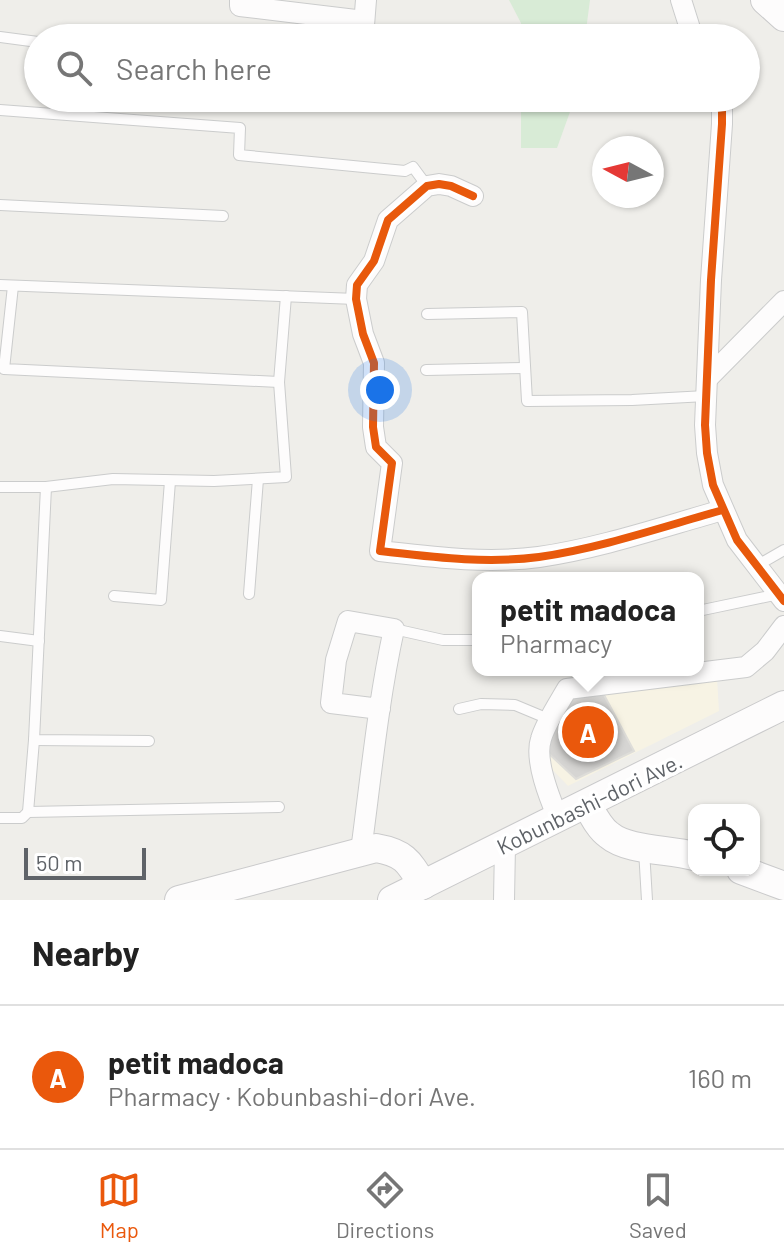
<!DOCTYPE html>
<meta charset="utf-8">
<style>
body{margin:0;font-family:Barlow,sans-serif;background:#f2f2f2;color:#222}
.controls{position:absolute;right:24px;bottom:24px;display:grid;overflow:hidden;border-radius:16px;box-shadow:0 2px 6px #0004}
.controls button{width:72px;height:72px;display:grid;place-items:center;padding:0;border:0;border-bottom:2px solid #e0e0e0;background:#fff;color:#222;font:40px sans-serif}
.compass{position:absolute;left:592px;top:136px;width:72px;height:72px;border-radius:50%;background:#fff;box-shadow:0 2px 6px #0004;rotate:277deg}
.scale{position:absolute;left:24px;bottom:20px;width:122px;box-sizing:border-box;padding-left:8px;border:4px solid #5f6368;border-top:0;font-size:22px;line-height:28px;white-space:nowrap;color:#5f6368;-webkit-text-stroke:6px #fff;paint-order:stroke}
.you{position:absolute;left:380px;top:390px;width:28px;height:28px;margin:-20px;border:6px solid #fff;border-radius:50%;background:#1a73e8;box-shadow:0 0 0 12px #1a73e833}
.badge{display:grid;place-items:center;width:52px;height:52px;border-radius:50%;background:#ea580c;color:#fff;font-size:26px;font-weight:700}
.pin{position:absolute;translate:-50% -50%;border:4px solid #fff;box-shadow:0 2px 8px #0006}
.popup{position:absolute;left:472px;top:572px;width:232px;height:104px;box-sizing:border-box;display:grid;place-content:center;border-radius:16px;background:#fff;filter:drop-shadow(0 2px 6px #0005);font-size:26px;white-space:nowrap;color:#767676}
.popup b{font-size:30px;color:#222}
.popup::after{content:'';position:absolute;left:50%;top:100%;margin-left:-16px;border:16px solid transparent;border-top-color:#fff}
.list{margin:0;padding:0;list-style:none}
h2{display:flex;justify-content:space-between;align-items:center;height:104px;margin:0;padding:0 32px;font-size:34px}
h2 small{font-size:26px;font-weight:400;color:#767676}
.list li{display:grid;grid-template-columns:52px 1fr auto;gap:24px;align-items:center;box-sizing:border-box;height:144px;padding:0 32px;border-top:2px solid #e0e0e0}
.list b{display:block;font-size:30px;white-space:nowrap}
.list p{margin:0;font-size:26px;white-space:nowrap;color:#767676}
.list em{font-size:26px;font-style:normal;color:#767676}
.icon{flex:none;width:44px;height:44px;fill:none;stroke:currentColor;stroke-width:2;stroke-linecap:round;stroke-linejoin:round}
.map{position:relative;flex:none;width:784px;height:900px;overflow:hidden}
.search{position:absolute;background:#fff;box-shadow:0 2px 6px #0004;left:24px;right:24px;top:24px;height:88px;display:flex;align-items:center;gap:20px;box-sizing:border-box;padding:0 28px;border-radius:44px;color:#767676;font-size:30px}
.sheet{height:248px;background:#fff}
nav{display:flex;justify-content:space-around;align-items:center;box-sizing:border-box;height:112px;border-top:2px solid #e0e0e0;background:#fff;font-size:22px;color:#767676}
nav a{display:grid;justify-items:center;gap:4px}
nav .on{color:#ea580c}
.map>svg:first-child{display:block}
.commercial{fill:#f7f3e4}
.green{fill:#d8ebd6}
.building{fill:#d6d5d3;stroke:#deddd9;stroke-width:2}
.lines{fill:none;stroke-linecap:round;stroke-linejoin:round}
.lane-casing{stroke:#cbcccc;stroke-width:12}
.street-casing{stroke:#cbcccc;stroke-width:22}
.secondary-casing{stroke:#cacacb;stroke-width:30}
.lane{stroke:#fdfcfc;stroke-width:10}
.street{stroke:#fdfcfc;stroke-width:20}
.secondary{stroke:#fdfcfc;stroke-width:28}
.cycleway-casing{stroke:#fff;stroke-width:13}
.cycleway{stroke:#e8590c;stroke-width:8}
.labels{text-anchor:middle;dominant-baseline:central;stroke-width:7;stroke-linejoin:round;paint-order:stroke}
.street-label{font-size:22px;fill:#5f6368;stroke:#fff}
</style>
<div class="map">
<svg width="784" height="900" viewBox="0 0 784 900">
<rect width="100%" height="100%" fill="#efeeea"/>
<path class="commercial" d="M717,678l2,33 -151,75 -26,-27 26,-65z"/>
<g class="green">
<path d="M509,0h81l-5,38h-64v-15z"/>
<path d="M521,98h54l-18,50h-36z"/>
</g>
<path class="building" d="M603,693l31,58 -58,28 -30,-28 19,-49 12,-6z"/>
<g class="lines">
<defs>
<g id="lane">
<path d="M0,37l38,5"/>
<path d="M0,110l240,18 -1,27 166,16 8,-4 14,19"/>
<path d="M0,205l223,11"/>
<path d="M0,285l356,14"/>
<path d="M13,286l-9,83 275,13"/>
<path d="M427,314l95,-2 5,89 105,-1 74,-4"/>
<path d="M426,370l99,-2"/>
<path d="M0,487h46l67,-8 101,2 72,-4 -7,-95 7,-86"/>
<path d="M46,487l-12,253 115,1"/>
<path d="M758,565l26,-15"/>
<path d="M249,594l9,-115"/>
<path d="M114,596l47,4 9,-119"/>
<path d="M698,611l81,-17"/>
<path d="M394,629l49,11h35"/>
<path d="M0,636l39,5"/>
<path d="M459,709l22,-5 34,1 36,15"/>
<path d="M28,812l6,-72"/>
<path d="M0,818h22l6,-6 251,-5"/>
<path d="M644,850l3,50"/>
</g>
<g id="street">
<path d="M240,0v6l124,15"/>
<path d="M681,0l12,38"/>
<path d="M363,38l3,-38"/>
<path d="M719,98l3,7v19l-11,156 -6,145 2,28 6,32 24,55 47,61"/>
<path d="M473,196l-22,-10 -12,-2 -12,2 -39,34 -14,41 -17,24 -1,14 7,35 11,29 -1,64 3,20 16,16 -12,88c53,6 106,13 159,6 62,-9 123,-30 184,-47"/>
<path d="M707,379l77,-78"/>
<path d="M558,818c-8,-19 -24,-58 -17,-79 4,-15 18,-36 26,-50l179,-22 19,-16 19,-25"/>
<path d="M361,851c10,-74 17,-149 33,-222l-46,-8 -12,39 -5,43 49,6"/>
<path d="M504,900l1,-55"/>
</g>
<g id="secondary">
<path d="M765,0l19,17"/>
<path d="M587,804c6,11 12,24 22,31 19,16 60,14 85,21"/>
<path d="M741,870l43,16"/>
<path d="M179,900l197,-52c29,5 33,14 47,37"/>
<path d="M392,900l392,-195"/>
</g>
</defs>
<use href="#lane" class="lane-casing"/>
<use href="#street" class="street-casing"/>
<use href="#secondary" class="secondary-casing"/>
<use href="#lane" class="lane"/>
<use href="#street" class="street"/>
<use href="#secondary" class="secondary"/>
<defs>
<g id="cycleway">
<path d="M719,98l3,7v19l-11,156 -6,145 2,28 6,32 24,55 47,61"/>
<path d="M473,196l-22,-10 -12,-2 -12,2 -39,34 -14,41 -17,24 -1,14 7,35 11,29 -1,64 3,20 16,16 -12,88c53,6 106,13 159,6 62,-9 123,-30 184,-47"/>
</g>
</defs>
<use href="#cycleway" class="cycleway-casing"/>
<use href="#cycleway" class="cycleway"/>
</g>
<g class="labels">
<g class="street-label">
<text transform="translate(589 803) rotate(-26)">Kobunbashi-dori Ave.</text>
</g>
</g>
</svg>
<div class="controls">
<button><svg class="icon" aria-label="locate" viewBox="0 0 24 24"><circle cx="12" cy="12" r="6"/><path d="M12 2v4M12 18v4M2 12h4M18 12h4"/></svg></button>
</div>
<svg class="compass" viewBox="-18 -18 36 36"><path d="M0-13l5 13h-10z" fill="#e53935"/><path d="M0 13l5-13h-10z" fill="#767676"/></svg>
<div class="scale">50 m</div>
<div class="you"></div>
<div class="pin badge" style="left:588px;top:732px">A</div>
<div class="popup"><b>petit madoca</b>Pharmacy</div>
<div class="search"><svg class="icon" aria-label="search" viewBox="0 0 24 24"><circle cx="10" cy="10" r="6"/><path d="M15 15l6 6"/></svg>Search here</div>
</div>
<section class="sheet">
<h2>Nearby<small></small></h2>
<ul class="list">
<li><span class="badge">A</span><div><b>petit madoca</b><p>Pharmacy · Kobunbashi-dori Ave.</p></div><em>160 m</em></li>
</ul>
</section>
<nav>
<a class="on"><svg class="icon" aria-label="map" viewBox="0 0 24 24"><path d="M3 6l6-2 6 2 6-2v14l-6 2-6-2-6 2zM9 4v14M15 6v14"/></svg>Map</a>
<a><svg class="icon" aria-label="directions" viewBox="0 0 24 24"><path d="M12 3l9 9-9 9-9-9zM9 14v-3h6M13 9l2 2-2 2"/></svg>Directions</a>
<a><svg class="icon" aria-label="saved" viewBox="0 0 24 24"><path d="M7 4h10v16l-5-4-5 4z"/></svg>Saved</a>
</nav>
